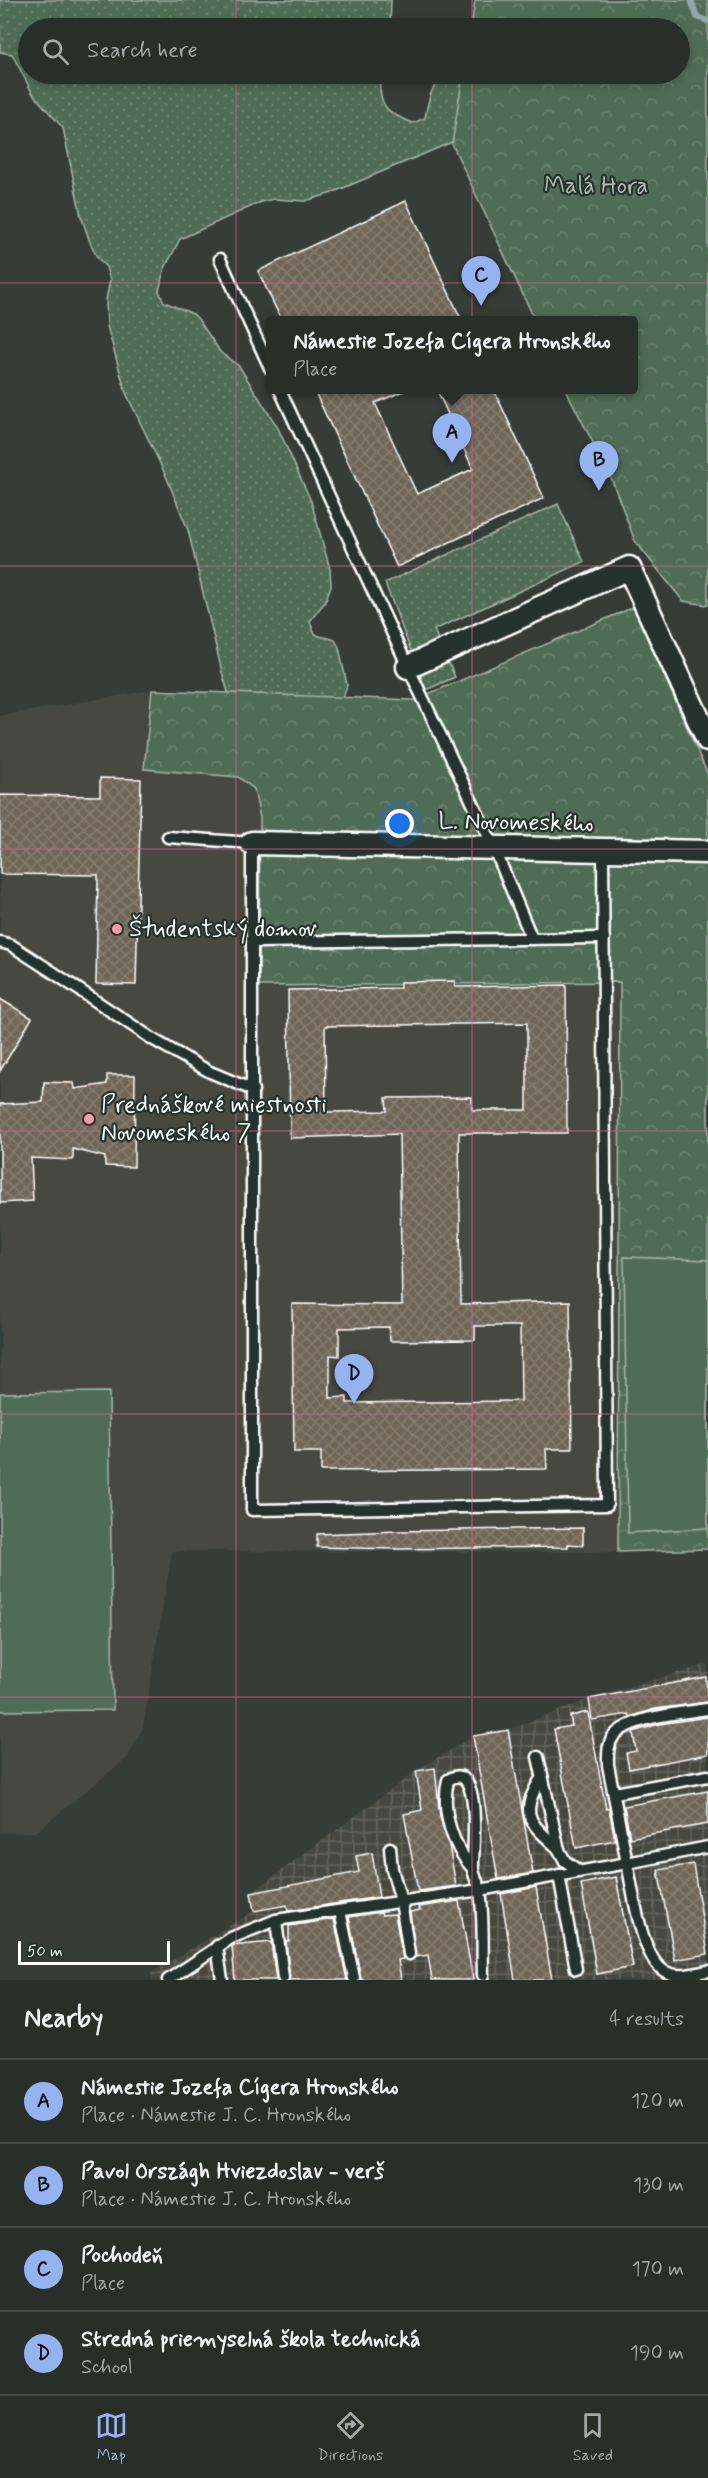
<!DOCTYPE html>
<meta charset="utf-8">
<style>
body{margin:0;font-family:Mynerve,sans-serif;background:#303630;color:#f1f3f6}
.scale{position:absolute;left:18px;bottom:15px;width:152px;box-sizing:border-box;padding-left:6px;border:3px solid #fff;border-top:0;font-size:16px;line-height:21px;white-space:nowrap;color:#fff;-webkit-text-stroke:4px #26332d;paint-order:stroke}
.you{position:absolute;left:400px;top:824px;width:21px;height:21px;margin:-15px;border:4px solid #fff;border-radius:50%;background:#1a73e8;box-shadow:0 0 0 9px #1a73e833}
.badge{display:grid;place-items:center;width:39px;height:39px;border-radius:50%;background:#95b2f1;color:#111;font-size:20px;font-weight:700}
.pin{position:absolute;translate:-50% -50px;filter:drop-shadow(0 2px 3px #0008)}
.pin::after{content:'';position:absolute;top:32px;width:21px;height:18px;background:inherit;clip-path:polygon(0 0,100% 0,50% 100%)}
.popup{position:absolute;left:266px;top:316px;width:372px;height:78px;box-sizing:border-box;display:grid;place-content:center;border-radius:6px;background:#282e28;filter:drop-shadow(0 2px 4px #0005);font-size:20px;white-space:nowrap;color:#a5a8a8}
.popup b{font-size:22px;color:#f1f3f6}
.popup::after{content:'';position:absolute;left:50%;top:100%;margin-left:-12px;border:12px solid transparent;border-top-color:#282e28}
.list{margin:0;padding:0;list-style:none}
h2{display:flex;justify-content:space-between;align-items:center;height:78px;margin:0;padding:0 24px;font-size:26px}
h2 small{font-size:20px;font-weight:400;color:#a5a8a8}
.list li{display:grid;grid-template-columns:39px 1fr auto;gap:18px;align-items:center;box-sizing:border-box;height:84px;padding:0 24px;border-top:2px solid #444a45}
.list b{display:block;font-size:22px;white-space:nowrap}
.list p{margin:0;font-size:20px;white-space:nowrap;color:#a5a8a8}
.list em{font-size:20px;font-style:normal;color:#a5a8a8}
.icon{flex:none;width:33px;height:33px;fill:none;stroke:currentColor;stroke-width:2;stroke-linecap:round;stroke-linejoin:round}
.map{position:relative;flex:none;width:708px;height:1980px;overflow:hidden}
.search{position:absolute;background:#282e28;box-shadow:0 3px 9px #0003;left:18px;right:18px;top:18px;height:66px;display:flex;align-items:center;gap:15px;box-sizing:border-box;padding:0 21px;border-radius:33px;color:#a5a8a8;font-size:22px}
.sheet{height:414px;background:#282e28}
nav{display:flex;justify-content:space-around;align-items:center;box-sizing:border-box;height:84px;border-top:2px solid #444a45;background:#282e28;font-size:16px;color:#a5a8a8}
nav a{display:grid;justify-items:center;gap:3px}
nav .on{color:#95b2f1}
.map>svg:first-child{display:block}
.built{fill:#474940}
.industrial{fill:url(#industrial-grid)}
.grass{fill:url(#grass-dots);stroke:#a8b6aa;stroke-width:1.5}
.park{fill:url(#park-crowns);stroke:#a8b6aa;stroke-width:1.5}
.garden{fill:#506d56;stroke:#a8b6aa;stroke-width:1.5}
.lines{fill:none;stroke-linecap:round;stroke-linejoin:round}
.stream{stroke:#92a7a9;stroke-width:6}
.building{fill:url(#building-cross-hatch);stroke:#fff;stroke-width:1.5;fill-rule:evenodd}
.service-casing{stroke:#fff;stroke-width:15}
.minor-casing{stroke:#fff;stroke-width:27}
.service{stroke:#26332d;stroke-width:10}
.minor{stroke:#26332d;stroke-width:22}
.grid{fill:none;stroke:#d45d8c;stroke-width:1.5;stroke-opacity:0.55}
.poi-dot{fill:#ff9aa2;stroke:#26332d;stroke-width:2}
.labels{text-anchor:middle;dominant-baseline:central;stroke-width:4.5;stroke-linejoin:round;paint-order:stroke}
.park-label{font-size:24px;fill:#b0bdb3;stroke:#26332d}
.street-label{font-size:24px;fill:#fff;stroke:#26332d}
.poi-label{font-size:24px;fill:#fff;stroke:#26332d;text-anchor:start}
</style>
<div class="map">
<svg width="708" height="1980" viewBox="0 0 708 1980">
<defs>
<pattern id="industrial-grid" width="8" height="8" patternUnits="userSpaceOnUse" patternTransform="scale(1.5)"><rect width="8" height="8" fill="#474940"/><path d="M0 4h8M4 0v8" fill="none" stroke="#63645d"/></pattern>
<pattern id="grass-dots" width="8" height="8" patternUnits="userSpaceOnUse" patternTransform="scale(1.5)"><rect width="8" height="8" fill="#506d56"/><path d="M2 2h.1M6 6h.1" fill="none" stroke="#6a836f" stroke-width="1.8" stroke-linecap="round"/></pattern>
<pattern id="park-crowns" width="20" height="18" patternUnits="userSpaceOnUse" patternTransform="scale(1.5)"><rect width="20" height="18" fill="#506d56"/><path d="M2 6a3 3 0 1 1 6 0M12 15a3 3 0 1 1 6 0" fill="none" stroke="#6a836f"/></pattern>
<pattern id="building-cross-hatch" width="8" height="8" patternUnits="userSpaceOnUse" patternTransform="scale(1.5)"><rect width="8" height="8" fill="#706659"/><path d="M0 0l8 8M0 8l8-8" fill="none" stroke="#857d72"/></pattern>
</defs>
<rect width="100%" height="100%" fill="#353d36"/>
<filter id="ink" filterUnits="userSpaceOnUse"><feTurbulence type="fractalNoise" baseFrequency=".0167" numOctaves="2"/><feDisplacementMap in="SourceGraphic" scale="12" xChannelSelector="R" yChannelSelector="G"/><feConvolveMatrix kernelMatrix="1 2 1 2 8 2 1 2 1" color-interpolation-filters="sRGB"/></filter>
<g filter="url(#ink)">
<path class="built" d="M152,690l-8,79 94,8 16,12 6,29v50l448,18v663l-90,3 -446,-1 -29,176 -15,30 -92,75 -36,1v-1117z"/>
<path class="industrial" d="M708,1664v316h-556l-1,-7 103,-62 -3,-18 165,-122 57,-35 35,-6 81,-31z"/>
<g class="grass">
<path d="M0,0h391l-1,28h-362v46h352c-2,31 5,39 33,49l12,-5c3,-17 7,-45 30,-40 5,1 12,6 15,10 7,11 9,29 13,41l-154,65 -24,7 -31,-2 -13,3 -81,37 -16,31 -5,21 5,11 29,12 5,5 23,34 18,13 39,62 33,73 19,68 1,17 -6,16 -15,19c5,20 9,13 25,19l4,7 8,38 -10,33 -86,51 -29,-97 -34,-142 -22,-54 -40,-83 -19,-67 -1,-26 4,-20 -4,-13 -9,-10 -7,-15 -9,-26 -18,-88 -30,-34 -21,-40 -12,-2z"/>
<path d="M558,504l26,58 -150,68 21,47 -29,13 -41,-107z"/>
</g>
<g class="park">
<path d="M475,0h233v605l-25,-4 -48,-60 -24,-63 -45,-88h68v-70h-99l-83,-176 11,-70h217v-46h-209z"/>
<path d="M634,607l74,168v774l-90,3 2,-570 -361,4 1,-168 -6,-29 -16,-12 -94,-8 8,-79 262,10z"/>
</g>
<g class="garden">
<path d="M624,1257l84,3v268l-80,5z"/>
<path d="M109,1392l4,318 -113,1v-318z"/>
</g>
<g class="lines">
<path class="stream" d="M691,0l6,17 11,4"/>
</g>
<g class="building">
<path d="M406,201l56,120h-180l-24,-50z"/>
<path d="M314,390h92l-31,13 42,91 56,-25 -36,-79h57l50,108 -147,69z"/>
<path d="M100,778l41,1 -5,206 -40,-1 2,-109 -98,-1v-79l100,1z"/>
<path d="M455,981v6l111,-2 1,148h-108l2,171 109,-3 2,148h-26l1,20 -226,2v-19h-27l-2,-148 110,1 -3,-171 -109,4 -2,-148 112,-2v-6zM527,1023v87h-55v-13l-86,1 1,13 -61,1 -1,-86zM475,1326h45l1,75 -174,2v-6l-17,1v-43l9,1v-28l50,-1 1,14 85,-1z"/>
<path d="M0,999l32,19 -32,53z"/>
<path d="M107,1075h28l-1,92 -29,-1v-9l-32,-8v11l-42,-2 2,43 -33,2v-99l43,-2 1,-20 30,1 1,6 32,-5z"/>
<path d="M583,1528v17l-15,-1v3l-174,2 -77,-2v-13l83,-3z"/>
<path d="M706,1677l2,25 -53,7 -25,8 -1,-3 -37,6 -3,-21z"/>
<path d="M588,1712l18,97 3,-1 6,32 -39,8 -22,-119 18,-3 -2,-10z"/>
<path d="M708,1717v37l-79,15 -3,-16 10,-2 -3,-19 26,-8z"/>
<path d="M508,1730l25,143 -35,6 -25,-143z"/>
<path d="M435,1768l5,49 9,28 7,41 -38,5 -14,-77 18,-4 -6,-39z"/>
<path d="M708,1791v33l-78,14 -6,-32z"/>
<path d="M372,1853l7,44 -91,14 -1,-6 -33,6 -3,-18 108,-21 -3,-16z"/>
<path d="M693,1864l15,90 -33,6 -17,-90z"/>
<path d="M616,1877l17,90 -36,7 -16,-90z"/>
<path d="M536,1887l16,93h-37l-14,-86z"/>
<path d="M459,1901l14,79h-41l-4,-25 -12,2 -6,-45 10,-2 -1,-3z"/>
<path d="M381,1912l1,3 13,-1 8,45 -5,1 3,20h-40l-12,-63z"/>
<path d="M334,1919l13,61h-57l-4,-39h3v-15z"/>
<path d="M271,1942l5,38h-41l-3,-34z"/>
</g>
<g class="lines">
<defs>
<g id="service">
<path d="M220,259l50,109"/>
<path d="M280,390l128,277 87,183 37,89"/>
<path d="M168,837l84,6v667l355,-5 -4,-653"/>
<path d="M0,942l11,3 40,26 103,69 56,32 43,18"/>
<path d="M252,942l352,-4"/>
<path d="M538,1757l21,93 6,11 14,10"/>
<path d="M542,1777c-24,38 -13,45 17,72"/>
<path d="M615,1793l93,-17"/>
<path d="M708,1847l-81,16c6,27 14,97 39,109 13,7 29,1 42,-1"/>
<path d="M390,1848l2,21 9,32 8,53"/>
<path d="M473,1869c-21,-23 -32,-58 -25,-89 36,-23 24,75 25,89 1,8 6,15 7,22 4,27 2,56 3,84"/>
<path d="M559,1875l17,94"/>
<path d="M340,1911l14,67"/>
<path d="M276,1920l7,58"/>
<path d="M217,1946l5,34"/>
<path d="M168,1980l63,-42 45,-18 204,-30 147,-27 -19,-98c0,-10 -1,-19 5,-28 17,-21 69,-24 95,-28"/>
</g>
<g id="minor">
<path d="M408,667l221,-99 79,172"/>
<path d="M252,843l456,9"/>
</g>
</defs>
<use href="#service" class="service-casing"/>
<use href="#minor" class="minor-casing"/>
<use href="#service" class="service"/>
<use href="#minor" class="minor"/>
</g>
</g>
<path class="grid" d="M236,0v28M472,0v28M236,74v1906M472,74v1906M0,283h708M0,566h708M0,849h708M0,1131h708M0,1414h708M0,1697h708"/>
<g class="poi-dot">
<circle cx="117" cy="929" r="6"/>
<circle cx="89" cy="1119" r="6"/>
</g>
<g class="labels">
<g class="park-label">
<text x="596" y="186">Malá Hora</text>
</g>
<g class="street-label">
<text transform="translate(516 823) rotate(1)">L. Novomeského</text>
</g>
<g class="poi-label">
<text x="129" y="929">Študentský domov</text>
<text x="101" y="1105">Prednáškové miestnosti<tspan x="101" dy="28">Novomeského 7</tspan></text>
</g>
</g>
</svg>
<div class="scale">50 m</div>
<div class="you"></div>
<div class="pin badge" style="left:452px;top:463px">A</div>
<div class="popup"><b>Námestie Jozefa Cígera Hronského</b>Place</div>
<div class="pin badge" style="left:599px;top:491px">B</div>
<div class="pin badge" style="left:481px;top:306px">C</div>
<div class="pin badge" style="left:354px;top:1404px">D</div>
<div class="search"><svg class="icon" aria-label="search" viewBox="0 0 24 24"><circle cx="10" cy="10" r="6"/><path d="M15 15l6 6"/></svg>Search here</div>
</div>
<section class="sheet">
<h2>Nearby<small>4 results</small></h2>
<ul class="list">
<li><span class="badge">A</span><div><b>Námestie Jozefa Cígera Hronského</b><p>Place · Námestie J. C. Hronského</p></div><em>120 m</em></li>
<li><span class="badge">B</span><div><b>Pavol Országh Hviezdoslav - verš</b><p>Place · Námestie J. C. Hronského</p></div><em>130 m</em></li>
<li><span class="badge">C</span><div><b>Pochodeň</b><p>Place</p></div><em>170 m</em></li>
<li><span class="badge">D</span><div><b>Stredná priemyselná škola technická</b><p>School</p></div><em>190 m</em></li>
</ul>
</section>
<nav>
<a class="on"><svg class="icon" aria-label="map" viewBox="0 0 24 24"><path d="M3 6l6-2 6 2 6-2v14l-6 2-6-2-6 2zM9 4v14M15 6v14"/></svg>Map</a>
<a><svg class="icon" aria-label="directions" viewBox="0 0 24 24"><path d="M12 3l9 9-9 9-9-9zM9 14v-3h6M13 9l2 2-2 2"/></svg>Directions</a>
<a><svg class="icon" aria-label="saved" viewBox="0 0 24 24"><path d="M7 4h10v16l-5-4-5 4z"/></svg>Saved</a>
</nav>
